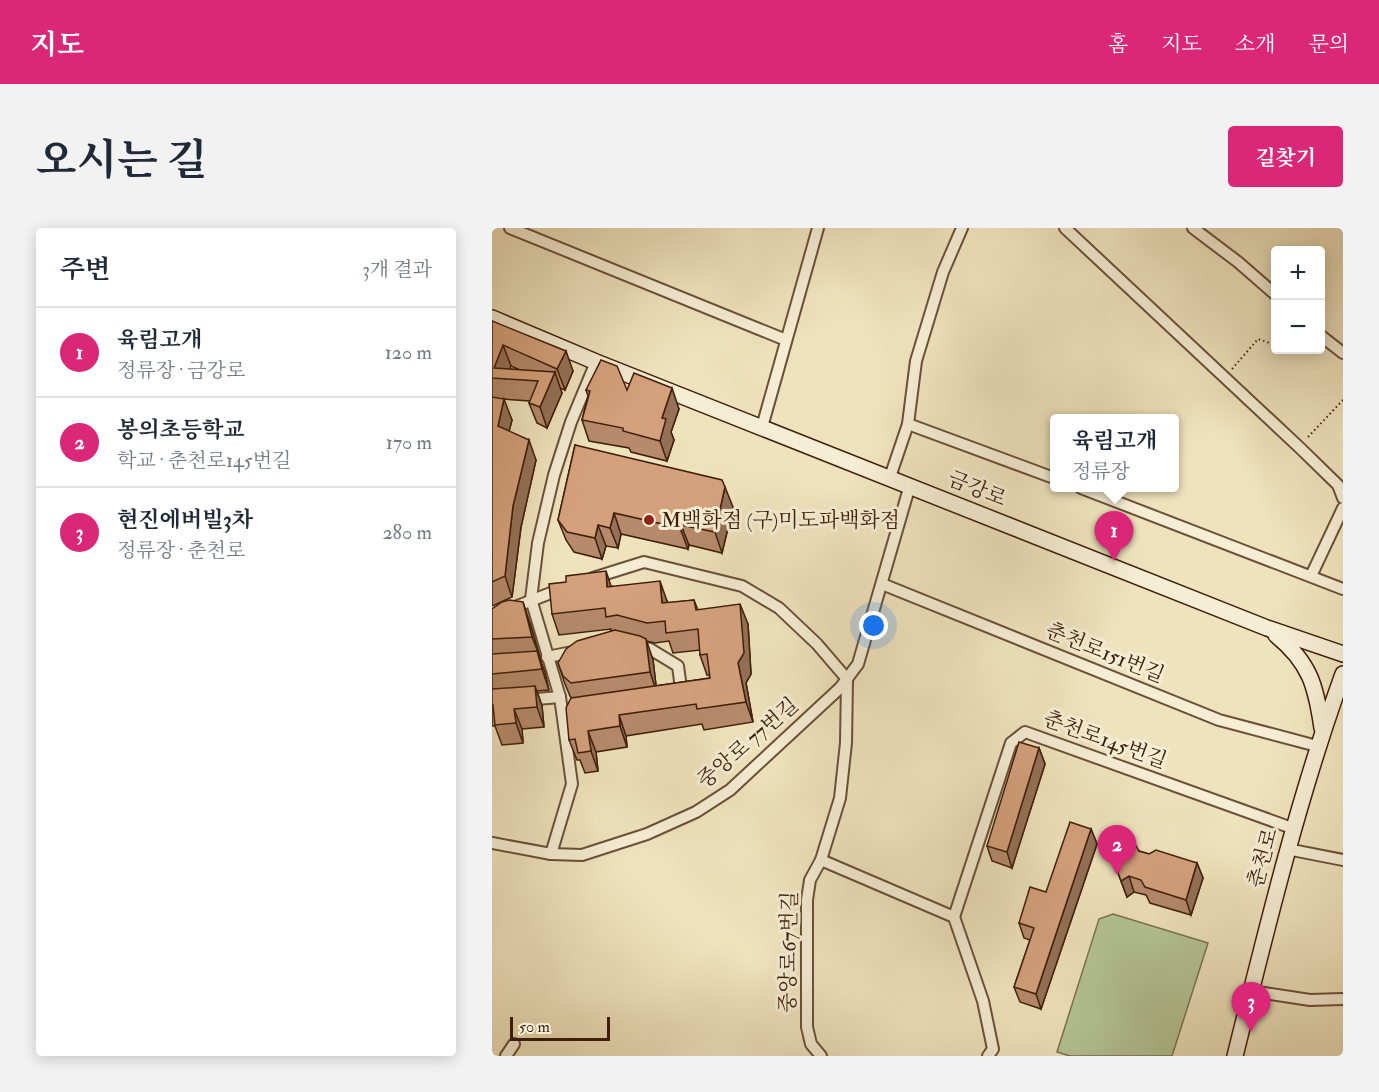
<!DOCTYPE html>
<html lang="ko">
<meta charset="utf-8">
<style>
body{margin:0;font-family:"IM FELL Double Pica","Noto Serif KR",serif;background:#f2f2f3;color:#1f2937}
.controls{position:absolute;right:18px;top:18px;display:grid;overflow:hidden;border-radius:6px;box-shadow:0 3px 15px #0003}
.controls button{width:54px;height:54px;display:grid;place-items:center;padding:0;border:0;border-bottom:2px solid #e0e1e3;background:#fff;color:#1f2937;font:30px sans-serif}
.scale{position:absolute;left:18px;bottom:15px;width:100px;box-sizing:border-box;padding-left:6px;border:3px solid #3f1f0a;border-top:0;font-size:16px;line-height:21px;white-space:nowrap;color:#3f1f0a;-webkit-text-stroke:4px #f5edd4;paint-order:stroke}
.you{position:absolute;left:382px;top:398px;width:21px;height:21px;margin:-15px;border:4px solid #fff;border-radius:50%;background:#1a73e8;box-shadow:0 0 0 9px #1a73e833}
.badge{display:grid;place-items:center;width:39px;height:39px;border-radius:50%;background:#db2777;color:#fff;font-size:20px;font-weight:700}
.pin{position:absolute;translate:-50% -50px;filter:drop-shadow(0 2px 3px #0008)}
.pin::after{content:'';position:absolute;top:32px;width:21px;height:18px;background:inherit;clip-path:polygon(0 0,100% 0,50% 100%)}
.popup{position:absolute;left:558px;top:186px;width:129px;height:78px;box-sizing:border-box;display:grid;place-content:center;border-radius:6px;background:#fff;filter:drop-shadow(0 2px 4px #0005);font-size:20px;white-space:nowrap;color:#747a83}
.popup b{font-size:22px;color:#1f2937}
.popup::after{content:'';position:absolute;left:50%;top:100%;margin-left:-12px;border:12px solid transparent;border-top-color:#fff}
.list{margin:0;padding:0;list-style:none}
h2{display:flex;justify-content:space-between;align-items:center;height:78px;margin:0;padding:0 24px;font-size:26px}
h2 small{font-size:20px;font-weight:400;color:#747a83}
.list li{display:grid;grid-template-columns:39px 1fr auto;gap:18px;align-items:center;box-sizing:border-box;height:90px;padding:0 24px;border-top:2px solid #e0e1e3}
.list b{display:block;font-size:22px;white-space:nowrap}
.list p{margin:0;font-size:20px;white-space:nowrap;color:#747a83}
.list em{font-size:20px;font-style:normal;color:#747a83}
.map{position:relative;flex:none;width:851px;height:828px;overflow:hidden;border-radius:6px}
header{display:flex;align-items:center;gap:36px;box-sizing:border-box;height:84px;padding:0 30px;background:#db2777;color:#fff}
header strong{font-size:28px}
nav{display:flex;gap:33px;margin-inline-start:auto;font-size:21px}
.intro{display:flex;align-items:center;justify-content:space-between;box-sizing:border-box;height:144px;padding:0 36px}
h1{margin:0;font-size:42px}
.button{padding:15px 27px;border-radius:6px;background:#db2777;color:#fff;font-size:21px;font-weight:700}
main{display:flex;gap:36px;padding:0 36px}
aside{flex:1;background:#fff;border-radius:6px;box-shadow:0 3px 15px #0003}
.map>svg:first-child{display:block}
.park{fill:#b4c595;stroke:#7a7250;stroke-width:1.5}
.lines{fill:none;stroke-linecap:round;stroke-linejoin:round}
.street-casing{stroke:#6b5037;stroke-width:14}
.secondary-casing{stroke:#3f1f0a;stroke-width:18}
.path{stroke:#3f1f0a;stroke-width:2;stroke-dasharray:1.5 3;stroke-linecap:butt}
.street{stroke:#f5edd4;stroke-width:10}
.secondary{stroke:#f5edd4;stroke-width:15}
.wall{fill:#b68a6b;stroke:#3f1f0a;stroke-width:1.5;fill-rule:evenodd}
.shaded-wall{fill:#947157;stroke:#3f1f0a;stroke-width:1.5}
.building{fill:#d4a17c;stroke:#3f1f0a;stroke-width:1.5}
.poi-dot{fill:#8f2418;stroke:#f5edd4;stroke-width:2}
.labels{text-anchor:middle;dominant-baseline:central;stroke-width:6;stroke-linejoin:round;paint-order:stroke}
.street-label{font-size:21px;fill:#3f1f0a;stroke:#f5edd4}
.poi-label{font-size:21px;fill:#3f1f0a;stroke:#f5edd4;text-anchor:start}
</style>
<header>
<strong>지도</strong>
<nav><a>홈</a><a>지도</a><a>소개</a><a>문의</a></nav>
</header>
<div class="intro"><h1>오시는 길</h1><a class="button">길찾기</a></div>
<main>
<aside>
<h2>주변<small>3개 결과</small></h2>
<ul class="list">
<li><span class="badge">1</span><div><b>육림고개</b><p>정류장 · 금강로</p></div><em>120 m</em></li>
<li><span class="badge">2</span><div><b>봉의초등학교</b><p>학교 · 춘천로145번길</p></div><em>170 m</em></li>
<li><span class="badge">3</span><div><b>현진에버빌3차</b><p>정류장 · 춘천로</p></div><em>280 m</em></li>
</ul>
</aside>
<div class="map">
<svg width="851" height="828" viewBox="0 0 851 828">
<rect width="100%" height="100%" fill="#efe3bd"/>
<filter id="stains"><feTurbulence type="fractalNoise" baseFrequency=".00333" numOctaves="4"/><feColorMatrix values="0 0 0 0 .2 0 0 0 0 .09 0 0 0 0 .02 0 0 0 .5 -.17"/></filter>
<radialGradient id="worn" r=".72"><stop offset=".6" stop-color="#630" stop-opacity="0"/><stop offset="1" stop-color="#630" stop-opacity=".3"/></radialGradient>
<path class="park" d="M621,686l95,29 -36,113h-102l-13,-4 42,-133z"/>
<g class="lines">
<defs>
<g id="street">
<path d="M18,0l276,112"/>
<path d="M573,0l234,219 39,38 5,13"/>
<path d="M701,0l45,34 38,33"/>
<path d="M828,107l23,18"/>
<path d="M416,196l146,54"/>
<path d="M270,199l56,-199"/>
<path d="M398,249l18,-53 8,-63 27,-89 19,-44"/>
<path d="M589,260l262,101"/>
<path d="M819,348l32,-68"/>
<path d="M101,350l51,-16 98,24 37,22 38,36 30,35 -1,64 -6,55 -19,62 -11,20 -3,20v127l4,17 10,12"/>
<path d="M390,356l337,136 98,26"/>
<path d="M0,388l69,-27"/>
<path d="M144,418l14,3 28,17 4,30"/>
<path d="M55,429l30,-6"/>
<path d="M33,472l35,-3"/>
<path d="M0,615l59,11 31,1 65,-21 49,-22 34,-22 110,-102 18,-24 52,-179"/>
<path d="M795,621l56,11"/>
<path d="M59,626l21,-70 -12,-87 -29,-98 7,-56 16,-68 17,-53 25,-60"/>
<path d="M329,632l133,57 29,84 10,48 -5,7"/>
<path d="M462,689l57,-174 14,-11 267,96"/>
<path d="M759,763l59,9 33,-1"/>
<path d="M14,828l8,-12"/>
</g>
<g id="secondary">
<path d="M0,90l104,44 671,266 76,26"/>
<path d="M784,407c34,28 40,51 46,93"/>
<path d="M743,828c32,-129 63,-257 108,-382"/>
</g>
</defs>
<use href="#street" class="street-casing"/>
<use href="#secondary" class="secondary-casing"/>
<g class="path">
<path d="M740,141l26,-30 18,6"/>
<path d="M816,209l35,-37"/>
</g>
<use href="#street" class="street"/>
<use href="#secondary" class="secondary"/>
</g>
<g class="wall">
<path d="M0,93l81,50 -8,19 -5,-2 2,5 -15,35 -10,-5 -8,-20 1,-2 -28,-2 10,21 -3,11 27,29 -15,67 -9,70 -20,9zM19,138l9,4 -11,-1z"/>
<path d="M94,162h41l52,19 -8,23 3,8 -7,21 -36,-9 -2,-4 -40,-7 -7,-21 6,-24z"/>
<path d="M83,217l158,62 -11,46 -33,-8 -1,4 -67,-15 -3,14 -12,-2 -4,13 -28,-7 -8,-12 -8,-20z"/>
<path d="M119,358l56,15 1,2 26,-3 4,10 50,14 3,50 -5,9 7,39 -49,8 -2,-6 -76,12 1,11 -31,5 2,19 -13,2 -5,-13h-3l-8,-20 3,-42 -2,-2 -5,-12 -7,-21 53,-32v-2l-52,6 -7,-21zM154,413l9,2 14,-2 4,12 27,-3v5l7,20h2l1,3 -54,8 -3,-26z"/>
<path d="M0,381l38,14 19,67 -12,1 5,15 2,21 -22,2 1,14 -21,2 -7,-19h-3z"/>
<path d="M547,520l6,16 -33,104 -20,-7 -5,-15z"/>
<path d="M599,601l6,15 -56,165 -21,-7 -6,-15 16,-47 -6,-2 -5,-15 27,-31z"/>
<path d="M647,623l10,3 48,9 6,15 -12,37 -41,-12 -4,-8 -12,-3 -7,5 -9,-24z"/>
</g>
<g class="shaded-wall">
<path d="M11,117l8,21 -6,13 -11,-11z"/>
<path d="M74,123l7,20 -8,19 -8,-21z"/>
<path d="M63,144l7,21 -15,35 -7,-21z"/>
<path d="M180,160l7,21 -8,23 3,8 -7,21 -7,-20 2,-23z"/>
<path d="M12,171l8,21 -7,27 -7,-21z"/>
<path d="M37,212l7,20 -15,67 -9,70 -7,-21 8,-70z"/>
<path d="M233,259l8,20 -11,46 -7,-21z"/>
<path d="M122,285l7,21 -3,14 -8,-20z"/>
<path d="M106,297l8,21 -4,13 -7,-21z"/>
<path d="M189,297l8,20 -1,4 -8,-21z"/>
<path d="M114,343l7,21 -6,-5z"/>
<path d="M168,353l7,20 3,23 -8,-21z"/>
<path d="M31,374l7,21 10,34 -8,-20z"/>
<path d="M248,376l8,20 3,50 -5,9 7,39 -7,-20 -8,-39z"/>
<path d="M154,411l7,21 4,33 -7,-21z"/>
<path d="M45,423l8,21 4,18 -7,-21z"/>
<path d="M43,458l7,20 2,21 -7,-20z"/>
<path d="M22,481l8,20 1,14 -7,-20z"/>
<path d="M127,487l7,21 1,11 -7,-21z"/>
<path d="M96,503l8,21 2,19 -7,-20z"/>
<path d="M547,520l6,16 -33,104 -5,-16z"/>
<path d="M599,601l6,15 -56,165 -5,-15z"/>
<path d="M705,635l6,15 -12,37 -5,-15z"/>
<path d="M637,648l5,16 -7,5 -6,-16z"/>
</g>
<g class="building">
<path d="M0,93l74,30 -9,18 -54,-24 -9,23 61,4 -15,35 -11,-4 9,-22 -46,-3z"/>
<path d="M109,132l16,6 10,24 7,-17 38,15 -10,30 4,1 -6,22 -37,-10v-3l-41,-8 8,-29 -4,-1z"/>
<path d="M0,169l12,2 -6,27 31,14 -16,66 -8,70 -13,6z"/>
<path d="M83,217l147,35 3,7 -10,45 -34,-7 -1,3 -66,-15 -4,15 -12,-3 -3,13 -28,-6 -9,-12z"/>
<path d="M114,343l1,16 53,-6 2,22 32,-3 2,10 44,-6 4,49 -6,10 8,39 -49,7 -1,-5 -77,11 1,11 -32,5 3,20 -13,2 -3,-14 -6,1 -3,-32 5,-10 139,-20 -3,-24 -7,1 -2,-26 -32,4 -1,-12 -18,2 -30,-8 -11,2 -1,-9 -53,6 -3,-30 17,-2v-6z"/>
<path d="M17,372l14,2 9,35 -40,2v-30l10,-7z"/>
<path d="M123,402l25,6 6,3 4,33 -79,11 -8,-7 -5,-13 8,-14 11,-8z"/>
<path d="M45,423l5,18 -50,5v-20z"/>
<path d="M43,458l2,21 -23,2 2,14 -21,2 -2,-20h-1v-16z"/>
<path d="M527,514l20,6 -32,104 -20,-6z"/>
<path d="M578,594l21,7 -55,165 -22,-7 20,-59 -15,-5 11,-36 16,5z"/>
<path d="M642,614l5,9 10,3 7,-4 41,13 -11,37 -41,-13 -4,-7 -12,-4 -8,5 -3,-8 7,-26z"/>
</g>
<circle class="poi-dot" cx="157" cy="292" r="6"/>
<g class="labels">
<g class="street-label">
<text transform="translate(485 261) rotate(22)">금강로</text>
<text transform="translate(613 425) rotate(22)">춘천로151번길</text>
<text transform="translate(613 512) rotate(20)">춘천로145번길</text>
<text transform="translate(256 515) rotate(-41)">중앙로 77번길</text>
<text transform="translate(771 630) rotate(-75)">춘천로</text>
<text transform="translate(297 724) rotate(-89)">중앙로67번길</text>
</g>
<g class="poi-label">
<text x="169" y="292">M백화점 (구)미도파백화점</text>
</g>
</g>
<rect width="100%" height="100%" filter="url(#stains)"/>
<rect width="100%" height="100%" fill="url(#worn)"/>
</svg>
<div class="controls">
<button>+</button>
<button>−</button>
</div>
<div class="scale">50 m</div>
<div class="you"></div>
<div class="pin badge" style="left:622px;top:333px">1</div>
<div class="popup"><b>육림고개</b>정류장</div>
<div class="pin badge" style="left:625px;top:647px">2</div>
<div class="pin badge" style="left:759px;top:804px">3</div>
</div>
</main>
